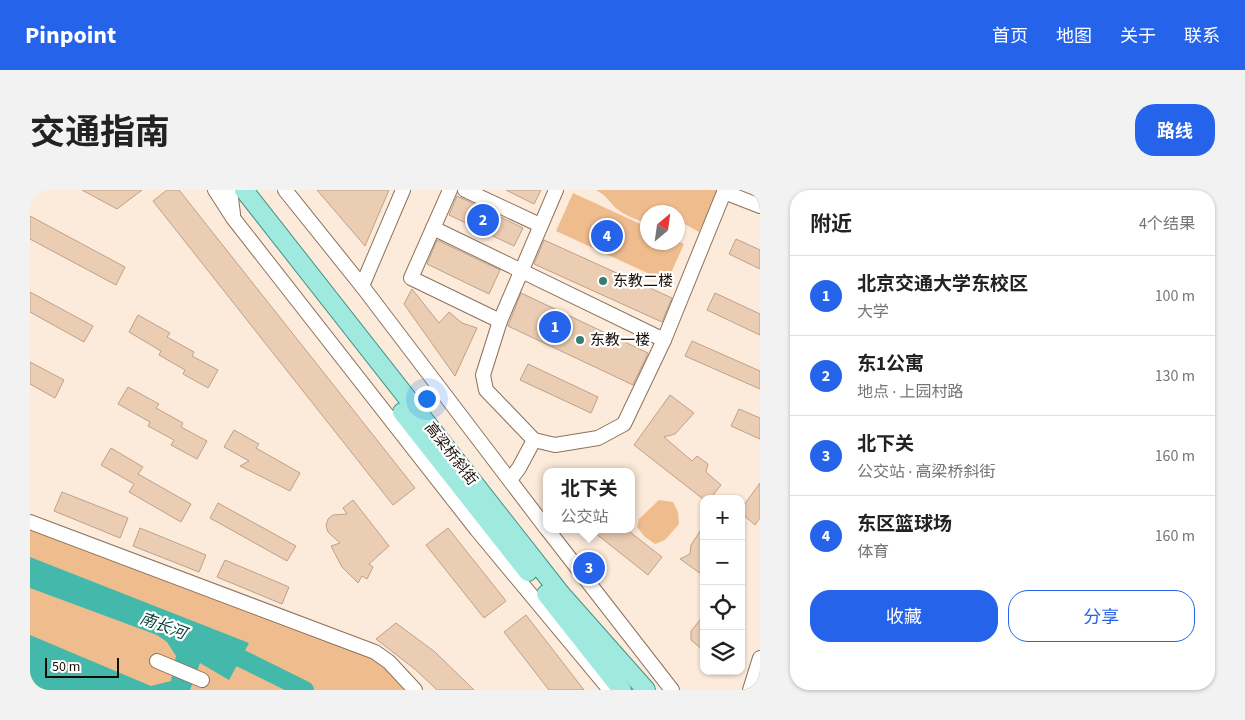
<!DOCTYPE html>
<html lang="zh">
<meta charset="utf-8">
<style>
body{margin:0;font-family:"Source Sans 3","Noto Sans SC",sans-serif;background:#f2f2f2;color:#222}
.controls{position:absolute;right:15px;bottom:15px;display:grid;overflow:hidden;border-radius:10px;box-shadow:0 1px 4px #0004}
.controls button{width:45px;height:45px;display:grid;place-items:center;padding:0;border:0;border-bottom:1px solid #e0e0e0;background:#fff;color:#222;font:25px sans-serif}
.compass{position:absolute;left:610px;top:15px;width:45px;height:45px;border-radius:50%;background:#fff;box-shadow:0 1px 4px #0004;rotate:29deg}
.scale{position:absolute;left:15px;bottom:12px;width:74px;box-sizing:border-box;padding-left:5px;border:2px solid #170d05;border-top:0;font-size:14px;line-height:18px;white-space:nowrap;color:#170d05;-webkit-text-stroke:4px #fff;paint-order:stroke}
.you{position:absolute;left:396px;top:208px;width:18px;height:18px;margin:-12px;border:4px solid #fff;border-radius:50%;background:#1a73e8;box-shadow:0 0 0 8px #1a73e833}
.badge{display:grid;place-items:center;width:32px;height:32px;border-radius:50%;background:#2563eb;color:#fff;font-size:16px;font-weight:700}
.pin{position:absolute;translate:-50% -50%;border:2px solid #fff;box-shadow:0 1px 5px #0006}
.popup{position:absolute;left:513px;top:278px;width:92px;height:65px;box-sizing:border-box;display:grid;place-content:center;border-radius:10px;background:#fff;filter:drop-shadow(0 1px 4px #0005);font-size:16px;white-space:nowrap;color:#767676}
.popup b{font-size:19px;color:#222}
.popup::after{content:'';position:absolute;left:50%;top:100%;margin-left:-10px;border:10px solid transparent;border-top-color:#fff}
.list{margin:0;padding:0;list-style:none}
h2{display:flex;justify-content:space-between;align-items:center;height:65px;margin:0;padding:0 20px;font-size:21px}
h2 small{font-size:16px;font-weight:400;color:#767676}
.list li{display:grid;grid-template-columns:32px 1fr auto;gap:15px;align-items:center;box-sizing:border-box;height:80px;padding:0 20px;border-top:1px solid #e0e0e0}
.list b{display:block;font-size:19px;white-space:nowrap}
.list p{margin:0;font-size:16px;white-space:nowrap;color:#767676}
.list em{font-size:16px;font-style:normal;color:#767676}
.actions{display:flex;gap:10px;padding:15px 20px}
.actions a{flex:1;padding:11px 0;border:1px solid #2563eb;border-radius:20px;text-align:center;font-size:18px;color:#2563eb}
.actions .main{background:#2563eb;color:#fff}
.icon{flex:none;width:28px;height:28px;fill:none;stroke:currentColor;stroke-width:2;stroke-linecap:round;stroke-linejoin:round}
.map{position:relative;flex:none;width:730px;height:500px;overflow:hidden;border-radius:20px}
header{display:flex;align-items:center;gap:30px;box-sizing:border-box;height:70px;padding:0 25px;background:#2563eb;color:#fff}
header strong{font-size:24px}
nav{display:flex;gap:28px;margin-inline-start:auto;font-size:18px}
.intro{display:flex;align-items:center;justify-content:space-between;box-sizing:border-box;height:120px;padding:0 30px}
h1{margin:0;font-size:35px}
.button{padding:12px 22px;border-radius:20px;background:#2563eb;color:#fff;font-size:18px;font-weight:700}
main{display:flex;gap:30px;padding:0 30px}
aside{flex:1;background:#fff;border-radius:20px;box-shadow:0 1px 4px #0004}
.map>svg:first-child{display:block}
.green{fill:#efbc8e}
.water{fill:#44b9ab}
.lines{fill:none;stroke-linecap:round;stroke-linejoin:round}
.river{stroke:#44b9ab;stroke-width:18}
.building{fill:#ebcdb3;stroke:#bea188}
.minor-casing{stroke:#8d725a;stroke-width:16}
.major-casing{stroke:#469285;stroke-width:20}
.minor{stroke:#fff;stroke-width:14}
.major{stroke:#9fe9df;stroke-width:18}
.poi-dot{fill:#367c73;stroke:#fff;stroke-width:2}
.labels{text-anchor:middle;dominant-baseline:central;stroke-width:4.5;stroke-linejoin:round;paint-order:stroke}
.poi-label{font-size:15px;fill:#170d05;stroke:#fff;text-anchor:start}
.street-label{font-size:15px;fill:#170d05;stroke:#fff}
.water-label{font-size:16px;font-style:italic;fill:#033b35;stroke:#fff}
</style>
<header>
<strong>Pinpoint</strong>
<nav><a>首页</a><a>地图</a><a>关于</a><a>联系</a></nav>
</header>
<div class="intro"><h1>交通指南</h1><a class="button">路线</a></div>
<main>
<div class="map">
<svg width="730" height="500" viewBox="0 0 730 500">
<rect width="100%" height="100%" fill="#fceada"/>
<g class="green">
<path d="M566,0h122l-19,42 -18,-10 -3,1v-11h-30l-1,11c-10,-3 -21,-7 -30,-14 -8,-7 -11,-14 -21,-19z"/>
<path d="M543,3l74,34 1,15 30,-1 6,3 -17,38 -111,-51z"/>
<path d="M629,310l14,2 5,10 1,12 -14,16 -10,4 -11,-8 -7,-9 2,-8z"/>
<path d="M0,337l351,130 32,33h-383z"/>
</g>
<path class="water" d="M0,367l219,86 -20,37 -29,-17 -10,27h-160v-55l121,51 20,-5 5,-25 -9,-14 -10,-7 -127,-47z"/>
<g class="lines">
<path class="river" d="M190,458l85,42"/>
</g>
<g class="building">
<path d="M52,0h60l-25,19z"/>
<path d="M137,0h12l236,298 -22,17 -240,-304z"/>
<path d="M287,0h72l-24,56z"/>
<path d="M476,0h35l-7,14z"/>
<path d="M427,6l66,32 -9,18 -65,-31z"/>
<path d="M0,26l95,51 -9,18 -86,-46z"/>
<path d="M706,49l24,11v19l-31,-15z"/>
<path d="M407,50l63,30 -11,24 -62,-30z"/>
<path d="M514,50l128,58 -10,24 -128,-58z"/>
<path d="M382,99l27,34 10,-11 13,11 15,5 -22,48 -51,-72z"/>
<path d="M0,102l63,34 -9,16 -54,-30z"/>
<path d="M491,103l127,60 -15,32 -125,-59z"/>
<path d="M685,103l45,21v21l-53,-25z"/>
<path d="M108,125l32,18 -3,4 27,15 -2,4 26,14 -10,18 -25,-14 2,-4 -26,-15 2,-4 -32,-19z"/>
<path d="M662,151l68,30v18l-75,-33z"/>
<path d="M0,172l34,18 -9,18 -25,-14z"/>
<path d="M498,174l70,33 -7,16 -71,-33z"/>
<path d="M98,197l31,17 -3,4 27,15 -2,4 26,14 -10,18 -26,-14 3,-5 -26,-14 2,-4 -32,-18z"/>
<path d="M640,205l24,18 -19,21 -11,3 28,24 5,-5 11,8 -2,8 15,13 -11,14h-7l-69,-54z"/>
<path d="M709,219l21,9v21l-29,-13z"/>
<path d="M204,240l25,14 -3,4 44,25 -10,18 -50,-25 9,-5 -25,-14z"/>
<path d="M81,258l32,19 -5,7 53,30 -10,18 -52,-30 5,-8 -33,-19z"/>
<path d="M730,293v35l-5,7 -14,-12v-4z"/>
<path d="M32,302l66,26 -8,20 -66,-27z"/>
<path d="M323,310l36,46 -20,18 4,3 -6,12 -5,-3 -4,7 -16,-16 -11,-21 9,-3 -12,-11 -2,-6 2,-7 5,-4 14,-1 -4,-6z"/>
<path d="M188,313l78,43 -9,15 -77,-43z"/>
<path d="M674,335v51l-24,-17 10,-5 1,-9z"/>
<path d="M110,338l66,27 -7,17 -66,-26z"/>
<path d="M418,338l58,73 -22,17 -58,-73z"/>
<path d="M560,339h36l36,28 -14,18z"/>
<path d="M195,370l64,27 -7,17 -65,-27z"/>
<path d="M496,425l58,75h-35l-45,-58z"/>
<path d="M674,425v36l-13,-11v-9z"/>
<path d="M366,433l39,29 39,38h-37l-21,-20 -40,-31z"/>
</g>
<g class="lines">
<defs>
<g id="minor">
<path d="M185,0l18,28 244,312 133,160"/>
<path d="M200,0l3,24"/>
<path d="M255,0l77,96 184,242"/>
<path d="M420,0l-39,88 89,43"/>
<path d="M435,0l75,35"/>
<path d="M526,0l-56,131 -17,54 3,15 48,50 21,5 43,-7 26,-14 40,-84 61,-150"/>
<path d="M694,2l36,14"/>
<path d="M403,38l231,112"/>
<path d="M332,96l41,-96"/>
<path d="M480,290l9,-12 15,-28"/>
<path d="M0,332l345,130 14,10 26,28"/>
<path d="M517,339l125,161"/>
<path d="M127,471l45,19"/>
<path d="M720,500l10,-32"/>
</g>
<g id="major">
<path d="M214,0l317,404 85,96"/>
<path d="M372,222l126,160"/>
<path d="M516,404l76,96"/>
</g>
</defs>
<use href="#minor" class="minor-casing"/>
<use href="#major" class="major-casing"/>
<use href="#minor" class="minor"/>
<use href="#major" class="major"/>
</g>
<g class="poi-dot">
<circle cx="573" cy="91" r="5"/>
<circle cx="550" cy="150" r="5"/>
</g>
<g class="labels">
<g class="poi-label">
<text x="583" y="91">东教二楼</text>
<text x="560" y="150">东教一楼</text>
</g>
<g class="street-label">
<text transform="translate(421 264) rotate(52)">高梁桥斜街</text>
</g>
<g class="water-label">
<text transform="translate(133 436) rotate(20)">南长河</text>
</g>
</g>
</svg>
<div class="controls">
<button>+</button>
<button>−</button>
<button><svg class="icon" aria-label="locate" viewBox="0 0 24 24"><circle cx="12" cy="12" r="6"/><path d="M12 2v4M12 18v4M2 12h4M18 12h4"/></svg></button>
<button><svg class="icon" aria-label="layers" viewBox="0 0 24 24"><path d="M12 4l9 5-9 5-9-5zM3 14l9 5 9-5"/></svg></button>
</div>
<svg class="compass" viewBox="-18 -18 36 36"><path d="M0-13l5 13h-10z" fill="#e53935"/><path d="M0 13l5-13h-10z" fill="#767676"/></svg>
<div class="scale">50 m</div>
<div class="you"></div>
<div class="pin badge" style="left:525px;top:137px">1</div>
<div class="pin badge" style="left:453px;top:30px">2</div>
<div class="pin badge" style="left:559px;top:378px">3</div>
<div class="popup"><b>北下关</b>公交站</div>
<div class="pin badge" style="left:577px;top:46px">4</div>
</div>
<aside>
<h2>附近<small>4个结果</small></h2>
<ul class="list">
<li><span class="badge">1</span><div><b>北京交通大学东校区</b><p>大学</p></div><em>100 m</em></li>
<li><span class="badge">2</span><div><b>东1公寓</b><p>地点 · 上园村路</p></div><em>130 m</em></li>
<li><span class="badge">3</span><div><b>北下关</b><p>公交站 · 高梁桥斜街</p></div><em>160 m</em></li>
<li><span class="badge">4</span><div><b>东区篮球场</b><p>体育</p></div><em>160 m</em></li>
</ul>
<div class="actions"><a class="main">收藏</a><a>分享</a></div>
</aside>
</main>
